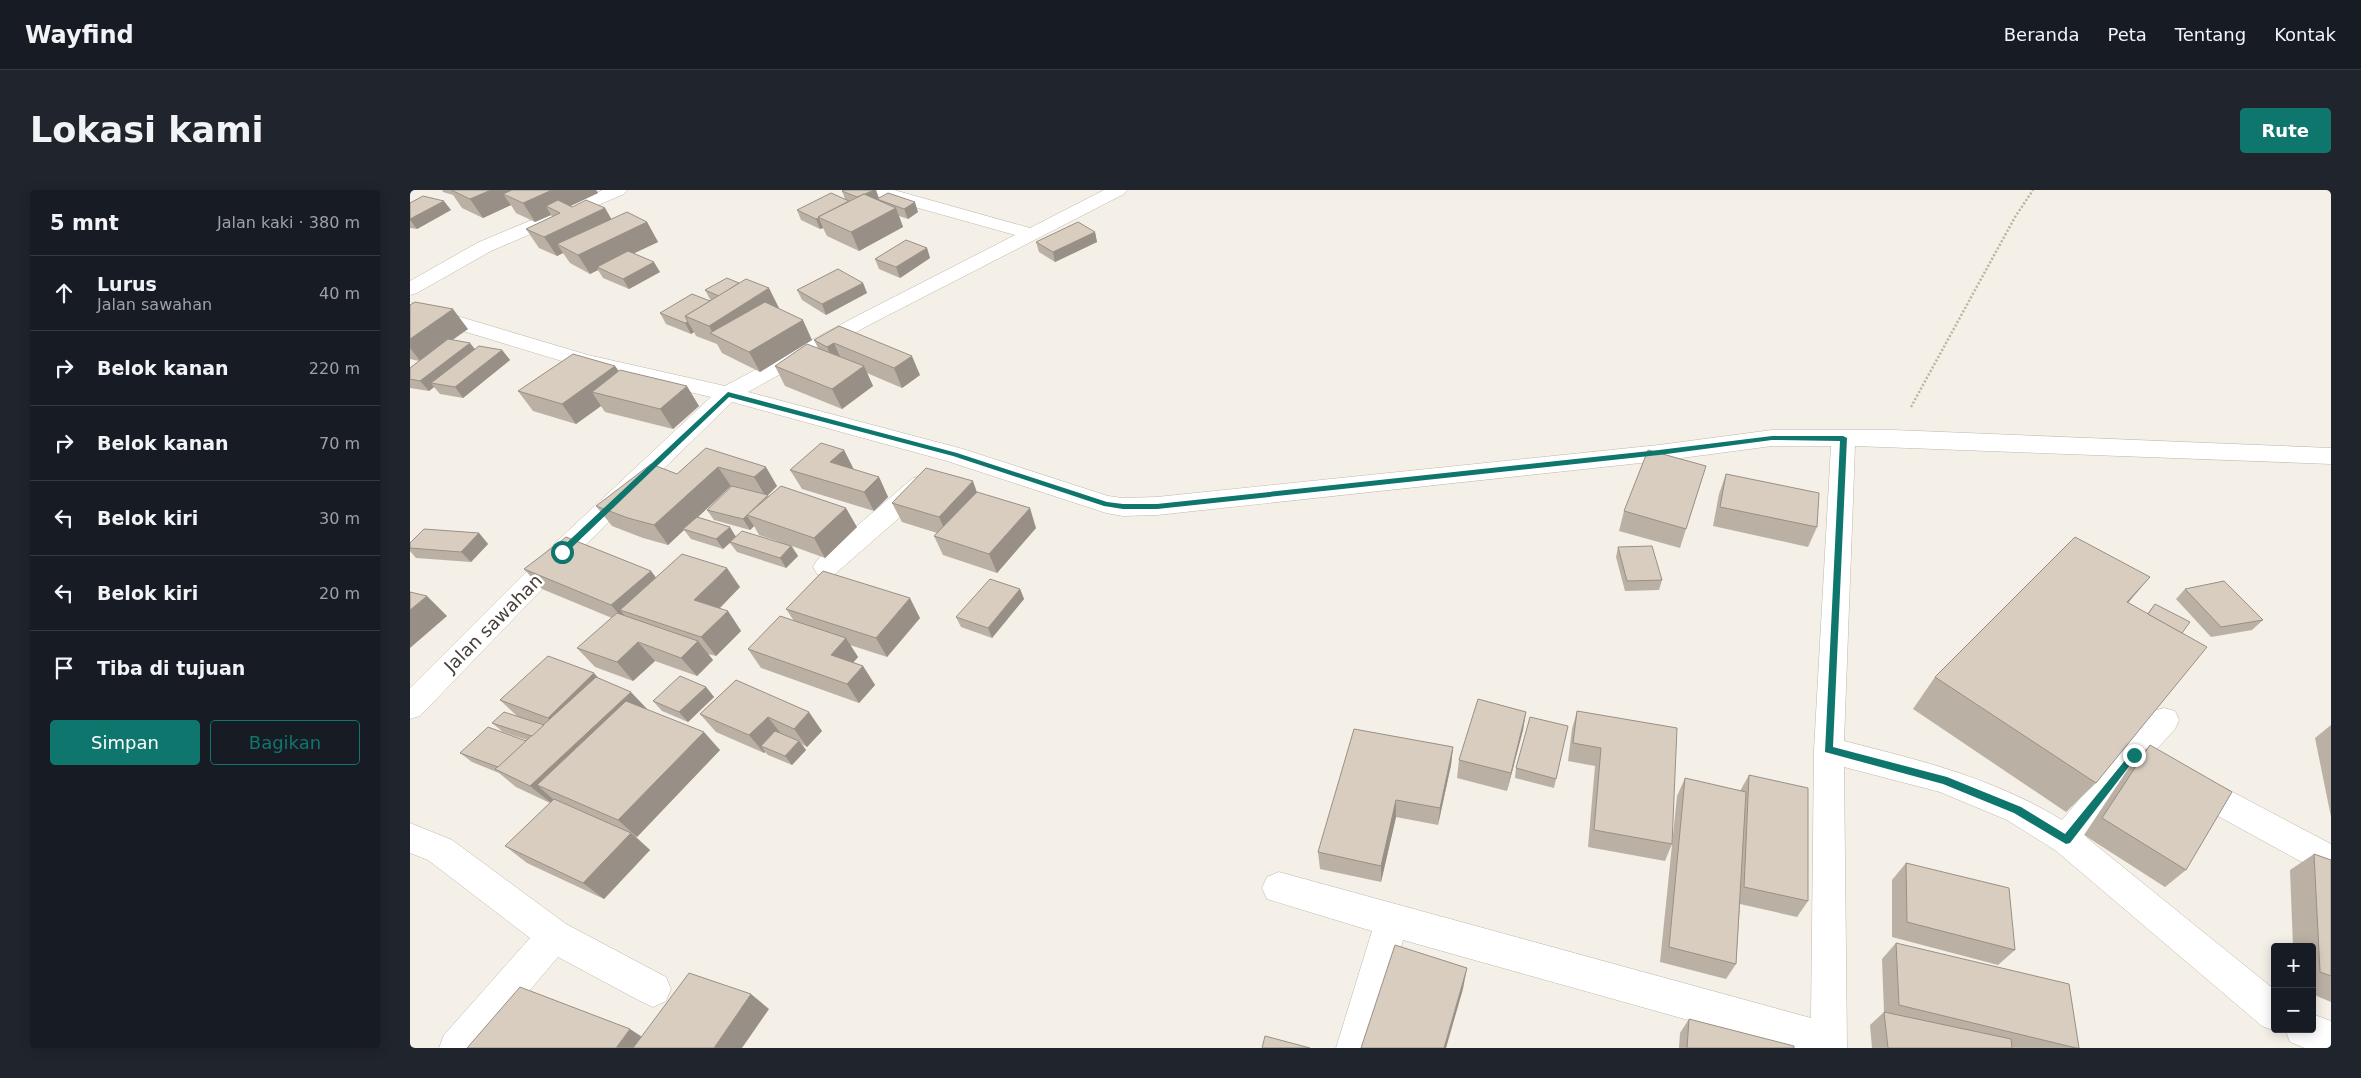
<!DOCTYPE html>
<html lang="id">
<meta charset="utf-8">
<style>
body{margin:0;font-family:"DejaVu Sans",sans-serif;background:#20242c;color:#f1f3f6}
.controls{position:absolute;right:15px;bottom:15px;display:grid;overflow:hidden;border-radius:5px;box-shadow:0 2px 12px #0003}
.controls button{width:45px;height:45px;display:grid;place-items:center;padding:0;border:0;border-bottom:1px solid #363941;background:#171b24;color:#f1f3f6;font:25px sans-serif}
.stop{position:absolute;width:15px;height:15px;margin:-11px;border:4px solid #0f766e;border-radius:50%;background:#fff}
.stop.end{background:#0f766e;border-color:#fff;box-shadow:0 1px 5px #0008}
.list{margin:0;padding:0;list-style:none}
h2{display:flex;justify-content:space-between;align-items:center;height:65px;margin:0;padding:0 20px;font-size:21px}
h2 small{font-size:16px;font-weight:400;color:#9ea1a6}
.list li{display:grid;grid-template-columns:32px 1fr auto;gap:15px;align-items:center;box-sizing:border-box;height:75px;padding:0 20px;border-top:1px solid #363941}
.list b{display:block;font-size:19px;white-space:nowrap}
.list p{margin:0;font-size:16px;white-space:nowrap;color:#9ea1a6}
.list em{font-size:16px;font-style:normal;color:#9ea1a6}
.actions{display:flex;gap:10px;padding:15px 20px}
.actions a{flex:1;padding:11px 0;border:1px solid #0f766e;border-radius:5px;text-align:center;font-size:18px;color:#0f766e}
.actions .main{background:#0f766e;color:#fff}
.icon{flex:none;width:28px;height:28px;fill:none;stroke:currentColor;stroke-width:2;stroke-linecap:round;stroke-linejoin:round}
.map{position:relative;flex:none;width:1921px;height:858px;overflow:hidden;border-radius:5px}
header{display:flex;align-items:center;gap:30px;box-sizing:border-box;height:70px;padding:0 25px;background:#171b24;border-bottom:1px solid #363941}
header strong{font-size:24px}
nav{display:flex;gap:28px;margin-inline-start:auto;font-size:18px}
.intro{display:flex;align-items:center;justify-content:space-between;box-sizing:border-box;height:120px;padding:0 30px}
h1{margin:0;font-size:35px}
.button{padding:12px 22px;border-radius:5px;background:#0f766e;color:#fff;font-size:18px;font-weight:700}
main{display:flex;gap:30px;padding:0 30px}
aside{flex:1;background:#171b24;border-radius:5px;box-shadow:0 2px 12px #0003}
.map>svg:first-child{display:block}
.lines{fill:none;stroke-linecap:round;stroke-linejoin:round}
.minor-casing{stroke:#c0b7a9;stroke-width:1}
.path{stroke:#c2b29a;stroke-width:2.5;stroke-dasharray:2 2;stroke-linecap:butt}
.minor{fill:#fff;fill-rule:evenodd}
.wall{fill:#bbb0a4;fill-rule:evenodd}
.shaded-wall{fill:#989086}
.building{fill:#d9cdbf;stroke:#989086}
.route{fill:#0f766e}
.labels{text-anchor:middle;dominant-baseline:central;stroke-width:5;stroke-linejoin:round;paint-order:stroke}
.street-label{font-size:18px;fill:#483f36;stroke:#fff}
</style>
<header>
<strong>Wayfind</strong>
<nav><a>Beranda</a><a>Peta</a><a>Tentang</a><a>Kontak</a></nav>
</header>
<div class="intro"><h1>Lokasi kami</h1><a class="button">Rute</a></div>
<main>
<aside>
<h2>5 mnt<small>Jalan kaki · 380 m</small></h2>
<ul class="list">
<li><svg class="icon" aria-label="ahead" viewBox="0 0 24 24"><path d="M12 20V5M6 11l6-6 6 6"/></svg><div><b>Lurus</b><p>Jalan sawahan</p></div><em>40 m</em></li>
<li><svg class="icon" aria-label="right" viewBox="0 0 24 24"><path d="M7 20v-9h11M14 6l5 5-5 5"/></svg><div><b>Belok kanan</b></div><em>220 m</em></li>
<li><svg class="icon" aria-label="right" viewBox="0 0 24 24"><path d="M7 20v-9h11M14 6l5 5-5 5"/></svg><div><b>Belok kanan</b></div><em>70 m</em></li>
<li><svg class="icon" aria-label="left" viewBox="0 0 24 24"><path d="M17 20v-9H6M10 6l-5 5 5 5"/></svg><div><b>Belok kiri</b></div><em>30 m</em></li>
<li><svg class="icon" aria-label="left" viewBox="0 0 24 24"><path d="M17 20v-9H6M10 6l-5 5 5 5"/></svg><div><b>Belok kiri</b></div><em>20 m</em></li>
<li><svg class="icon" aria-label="arrive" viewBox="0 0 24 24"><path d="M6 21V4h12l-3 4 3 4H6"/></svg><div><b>Tiba di tujuan</b></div></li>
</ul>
<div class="actions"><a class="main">Simpan</a><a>Bagikan</a></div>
</aside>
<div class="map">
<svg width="1921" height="858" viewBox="0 0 1921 858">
<rect width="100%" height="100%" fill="#f4efe7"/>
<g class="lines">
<defs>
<g id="minor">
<path d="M193,0h24l-3,4 -133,57 -74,42 -7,2v-14l67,-38z"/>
<path d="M455,0h29l136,38 74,-38h23l-3,4 -255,131 -121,67 215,57 145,47 15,2 34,-1 502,-52 113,-15h122l437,18v16l-476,-18 -11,295c79,20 149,37 218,79l91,-109 11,-3 11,3 4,9 -4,9 -20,22 176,93v30l-33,-14 -160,-88 -51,66 188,152v39h4l-4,2 -13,-5 -207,-176 -48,-30 -67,-28 -96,-25 3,281h-59l-385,-108 -31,108h-36l36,-117 -105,-32 -5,-11 5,-11 12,-5 532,146 3,-268 17,-304h-59l-113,15 -502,54 -34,1 -17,-3 -159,-52 -215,-59 -161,157 -151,157 -10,3v-31l143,-143 158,-148 -136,-32 -165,-50v-13l178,53 137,31 130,-69 160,-82 -147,-41z"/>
<path d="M512,286l9,2 3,6 -3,6 -96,84 -9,3 -9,-3 -4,-7 4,-7 96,-82z"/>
<path d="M0,633l42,17 114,84 100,53 5,12 -5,12 -13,6 -13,-6 -82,-44 -77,91h-42l5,-13 86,-97 -102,-78 -18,-7z"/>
<path d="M1902,824l19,7v27h-26l-15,-6 -5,-13h27z"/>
</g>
</defs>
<use href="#minor" class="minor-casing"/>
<path class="path" d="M1501,217l104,-190 18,-27"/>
<use href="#minor" class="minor"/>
</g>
<g class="wall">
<path d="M32,0h154l2,3 -28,13 2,1 33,1 6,11 36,3 11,20 -24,11 26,19 -31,17 -26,-11 -5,-8 -8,4 -20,-11 -7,-10 -6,3 -18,-8 -13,-19 26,-12 -1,-2 -16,7 -19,-9 -5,-8 -28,13 -21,-10 -9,-13 -10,-3z"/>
<path d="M433,0h33l3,8 39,14 -10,7 -9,-3 4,11 -44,24 -32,-15 -4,-8 -3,1 -19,-9 -4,-10 48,-11 -3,-8z"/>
<path d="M0,13l41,7 -34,19 -7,-1z"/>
<path d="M685,42l2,10 -42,20 -16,-10 -3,-10z"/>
<path d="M517,58l3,10 -30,20 -21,-9 -4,-10z"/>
<path d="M453,93l4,10 -41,22 -24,-15 -5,-10z"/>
<path d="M295,100l74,18h-1l34,32 -52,32 -38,-19 -5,-9 -21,-8 -2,-4 -3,2 -25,-10 -6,-11 50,-12h1z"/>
<path d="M0,115l58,24 -16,11 23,10h27l8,10 -47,38 -23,-4 -6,-7 -5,4 -19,-3v-20l9,-7 -9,-2z"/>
<path d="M429,136l81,49 -18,13 -35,-15 6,13 -31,23 -57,-23 -10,-20 43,-18 -4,-8z"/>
<path d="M205,176l4,5 80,35 -26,23 -68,-17 -4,-6 -25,18 -43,-13 -15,-20z"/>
<path d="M296,258l71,38 -9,9 1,1 88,31 -32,31 -33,-12 6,10 -12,12 -49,-16 -7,-9 -7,6 -32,-10 -7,-9 -16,15 -25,-7 -31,-12 -16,-20 81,-32zM321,296l1,1 -25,23 7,10 36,10 4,-4 5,9 21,7 -44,-6 -38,-19z"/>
<path d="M434,260l10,20 25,7 9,20 -14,14 -72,-22 -12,-19z"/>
<path d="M1296,276l-26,82 -61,-17 5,-20z"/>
<path d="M1316,284l91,53 -9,20 -95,-21 6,-32z"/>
<path d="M567,302l59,36 -39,45 -54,-18 -9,-19 3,-3 -35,-11 -10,-19z"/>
<path d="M69,343l9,11 -17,18 -55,-4 -6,-7v-8z"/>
<path d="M1208,357l44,33 -3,10 -34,1 -9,-34z"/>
<path d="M114,379l127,2 5,7 84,9 -21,22 9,2 13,20 -25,25 -8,-2 5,6 -16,16 -42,-15 -22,20 -38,-14 -18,-19 35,-30 -70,-29z"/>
<path d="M610,399l4,10 -32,39 -31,-11 -5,-10z"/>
<path d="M1775,399l78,31 -11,10 -41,7 -35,-38z"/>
<path d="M1718,413l19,11 8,-10 27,29 -86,150 -30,29 -153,-103 22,-32z"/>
<path d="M376,419l134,9 -33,39 -37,-12 8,12 -5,5 10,4 12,19 -16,18 -98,-35 -13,-19 46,-28z"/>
<path d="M188,488l49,32 73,40 -83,87 -2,-1 15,14 -46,49 -77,-36 -22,-17 45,-43 -34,-16 -17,-14 -27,-11 -12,-9 67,-13 -24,-8 -11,-9 25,-7 -17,-16z"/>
<path d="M326,490l86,51 -15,16 -5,-3 4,6 -14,15 -24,-10 -3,-3 -1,1 -48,-21 -16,-18z"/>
<path d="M296,497l8,10 -26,25 -26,-11 -9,-10z"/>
<path d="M1167,521l95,133 -7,17 -77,-14 7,-81 -27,-5 4,-32z"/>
<path d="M1116,522l-3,18 -16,61 -50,-13 2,-18z"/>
<path d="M1921,535v92l-16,-79z"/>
<path d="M1158,536l-14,62 -39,-10 1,-10z"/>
<path d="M1740,555l36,125 -21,17 -81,-52 48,-72z"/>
<path d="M1043,557l-2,18 -13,60 -42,-8 -15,65 -61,-13 -2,-17z"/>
<path d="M1339,585l59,126 -11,16 -57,-13 -4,60 -10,15 -66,-17 17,-166 8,-18 55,13z"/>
<path d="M1904,664l17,6v142l-19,-8v-47h-19l-3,-77z"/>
<path d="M1496,673l109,87 -17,15 -106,-28v-57z"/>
<path d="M1486,753l183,105h-207l-2,-23 14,-13 -2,-53z"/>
<path d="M1279,829l105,29h-115l1,-15z"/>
</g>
<g class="shaded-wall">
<path d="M81,0h54l-42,4 8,11 -28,13 -13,-19z"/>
<path d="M142,0h44l2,3 -40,19 -12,-6 5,9 -16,7 -12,-19z"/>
<path d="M464,0h2l3,9 -16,9 -4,-10z"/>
<path d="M34,11l7,9 -34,19 -7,-9v-1z"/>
<path d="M505,12l3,10 -10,7 -4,-10z"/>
<path d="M195,18l11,19 -59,17 6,9 -6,3 -13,-19z"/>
<path d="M486,18l7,19 -44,24 -8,-19z"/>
<path d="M409,28l4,10 -3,1 -4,-10z"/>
<path d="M237,32l11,20 -57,27 -4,-2 1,3 -8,4 -12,-19z"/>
<path d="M685,42l2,10 -42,20 -2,-10z"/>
<path d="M517,58l3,10 -30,20 -4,-11z"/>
<path d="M244,72l6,10 -31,17 -6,-10z"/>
<path d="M453,93l4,10 -41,22 -4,-11z"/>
<path d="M359,98l10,20 -52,33 -13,-6 -5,-9z"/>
<path d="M43,119l15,20 -47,33 -11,-14v-9z"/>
<path d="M393,130l9,20 -52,32 -11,-20z"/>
<path d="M278,132l6,10 -3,2 -6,-11z"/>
<path d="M60,153l8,10 -47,30 3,4 -5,4 -9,-10z"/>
<path d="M424,153l9,20 -7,4 -9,-20z"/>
<path d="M92,160l8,10 -47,38 -8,-11z"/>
<path d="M502,166l8,19 -18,13 -8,-20z"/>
<path d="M205,176l13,20 -36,6 9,14 -25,18 -14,-20z"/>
<path d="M454,176l9,20 -31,23 -10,-20z"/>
<path d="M277,196l12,20 -26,23 -13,-20z"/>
<path d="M434,260l10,20 -24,-8z"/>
<path d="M308,277l13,19 -46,43h-2l1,1 -16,15 -14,-20z"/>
<path d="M356,277l11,19 -11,11 -12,-20z"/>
<path d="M469,287l9,20 -14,14 -10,-19z"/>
<path d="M563,291l7,20 -32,36 -9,-20z"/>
<path d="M436,318l11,19 -32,31 -11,-20z"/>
<path d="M620,318l6,20 -39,45 -8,-19z"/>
<path d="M337,326l7,10 -4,4 -7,-11z"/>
<path d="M320,337l6,10 -13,12 -7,-10z"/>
<path d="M69,343l9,11 -17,18 -10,-10z"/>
<path d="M381,356l7,10 -12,12 -6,-10z"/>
<path d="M317,378l13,19 -31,32 -15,-19z"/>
<path d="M241,381l15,20 -46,19 10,12 -2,2 -17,-19z"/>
<path d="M1740,387l-28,33 5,-8z"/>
<path d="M610,399l4,10 -32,39 -4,-10z"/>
<path d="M17,406l20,20 -37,32v-38z"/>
<path d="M500,408l10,20 -33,39 -11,-19z"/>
<path d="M318,421l13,20 -25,25 -15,-19z"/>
<path d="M436,448l12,19 -15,17 -12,-19z"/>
<path d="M288,451l15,19 -16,16 -16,-18z"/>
<path d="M228,452l17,19 -22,20 -16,-19z"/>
<path d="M453,476l12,19 -16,18 -12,-19z"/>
<path d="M184,483l17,19 -44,44 -19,-18z"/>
<path d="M296,497l8,10 -26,25 -9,-10z"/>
<path d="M221,502l17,18 -111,75 17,15 -3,3 -21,-17z"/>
<path d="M399,522l13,19 -15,16 -13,-18z"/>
<path d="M1116,522l-3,18 -16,61 4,-18z"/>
<path d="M358,527l14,18 -21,11 4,6 -1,1 -15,-18z"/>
<path d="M294,542l16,18 -83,87 -19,-17z"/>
<path d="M389,551l7,9 -14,15 -7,-9z"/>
<path d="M1043,557l-2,18 -13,60 2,-17z"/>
<path d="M986,610v17l-15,65v-16z"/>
<path d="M221,643l19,17 -46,49 -21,-16z"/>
<path d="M1057,778l-4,21 -17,59h-2z"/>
<path d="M341,804l18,15 -27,39h-28z"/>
<path d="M220,839l29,19h-43z"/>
</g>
<g class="building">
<path d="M41,0h40l-21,9z"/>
<path d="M102,0h40l-29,13 -20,-9z"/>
<path d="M433,0h31l-9,4h-1l-7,3 -15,-6z"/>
<path d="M421,3l18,8 -31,16 1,1 -3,1 -19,-9z"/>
<path d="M478,3l27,9 -11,7 -27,-10z"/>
<path d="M454,4l32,14 -45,24 -33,-15z"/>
<path d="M13,6l21,5 -34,18v-16z"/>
<path d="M148,10l14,7 14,-7 19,8 -61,29 -18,-8 34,-16 -14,-7z"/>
<path d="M217,22l20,10 -69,33 -21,-11z"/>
<path d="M668,32l17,10 -42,20 -17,-10z"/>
<path d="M496,50l21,8 -31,19 -21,-8z"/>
<path d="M218,61l26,11 -31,17 -26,-12z"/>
<path d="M428,79l25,14 -41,21 -25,-14z"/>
<path d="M317,88l12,5 -20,13 -14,-6z"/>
<path d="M336,89l23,9 -60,38 -24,-10z"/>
<path d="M282,104l18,7 -25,15 3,6 -3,1 -25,-10z"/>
<path d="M5,112l38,7 -43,30v-34z"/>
<path d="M355,112l38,18 -54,32 -39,-19z"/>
<path d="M429,136l73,30 -18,12 -60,-25 -7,4 -13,-7z"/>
<path d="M38,149l22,4 -50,38 -10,-2v-11z"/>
<path d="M397,154l57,22 -32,23 -57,-23z"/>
<path d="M69,156l23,4 -47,37 -24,-4z"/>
<path d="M163,164l42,12 -53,38 -44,-13z"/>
<path d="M210,180l67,16 -27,23 -68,-17z"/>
<path d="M411,253l23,7 -14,12 49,15 -15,15 -74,-22z"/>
<path d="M296,258l60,19 -12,10 -36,-10 -64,58 -26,-7 -32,-12 55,-42 26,10z"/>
<path d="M1238,260l58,16 -20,63 -62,-18z"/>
<path d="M516,278l47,13 -34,36 -47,-14z"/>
<path d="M1316,284l93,19 -2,34 -97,-20z"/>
<path d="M322,296l36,9 -25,24 -36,-9z"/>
<path d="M371,296l65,22 -32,30 -67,-23z"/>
<path d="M567,302l53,16 -41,46 -55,-18z"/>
<path d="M287,327l33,10 -14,12 -33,-10z"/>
<path d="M14,339l55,4 -18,19 -51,-4v-5z"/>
<path d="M332,341l49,15 -11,12 -50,-16z"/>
<path d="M156,347l85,34 -40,34 -87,-36z"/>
<path d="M1665,347l75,40 -23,25 80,45 -111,136 -161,-106z"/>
<path d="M1242,356l10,34 -35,1 -9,-34z"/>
<path d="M272,364l45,14 -33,32 34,11 -27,26 -81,-27z"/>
<path d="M413,381l87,27 -34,40 -90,-29z"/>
<path d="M580,389l30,10 -32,39 -32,-11z"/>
<path d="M1814,391l39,39 -42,7 -36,-38z"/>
<path d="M0,402l17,4 -17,14z"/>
<path d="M1745,414l35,18 -8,11 -34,-19z"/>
<path d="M207,423l81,28 -17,17 -43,-16 -21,20 -40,-14z"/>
<path d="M370,426l66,22 -15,17 32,11 -16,18 -99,-35z"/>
<path d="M138,466l46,17 -46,45 -48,-18z"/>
<path d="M270,486l26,11 -27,25 -26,-11z"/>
<path d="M186,487l35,15 -101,94 -35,-17z"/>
<path d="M326,490l73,32 -15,17 -26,-12 -19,18 -49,-21z"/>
<path d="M1068,509l48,13 -15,61 -52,-13z"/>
<path d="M216,511l78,31 -86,88 -81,-35z"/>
<path d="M1167,521l100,17 -5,116 -78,-14 7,-82 -28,-5z"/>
<path d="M94,522l40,13 -12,11 -40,-13z"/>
<path d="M1120,527l38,9 -12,53 -40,-11z"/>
<path d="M78,537l38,14 -28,26 -38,-14z"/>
<path d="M944,539l99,18 -13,61 -44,-8 -15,66 -63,-14z"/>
<path d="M365,541l24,10 -14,15 -24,-10z"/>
<path d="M1740,555l82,47 -46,78 -84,-52z"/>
<path d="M1339,585l59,13v113l-64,-14z"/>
<path d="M1275,588l61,14 -10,172 -67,-17z"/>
<path d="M144,609l77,34 -48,50 -78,-37z"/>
<path d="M1904,664l17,6v116l-11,-4z"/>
<path d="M1496,673l103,25 6,62 -108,-28z"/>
<path d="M1486,753l173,41 10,64h-3l-177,-43z"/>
<path d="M985,755l72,23 -23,80h-83z"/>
<path d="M279,783l62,21 -37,54h-81z"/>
<path d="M110,797l110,42 -14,19h-149z"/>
<path d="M1474,822l127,27 1,9h-124z"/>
<path d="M1279,829l105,27v2h-107z"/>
<path d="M855,846l45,12h-48z"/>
</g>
<path class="route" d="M318,202l229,61 150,49 16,2h34l502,-54 113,-14h71l4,2 -14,309 114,30 74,30 44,27 66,-81h6l1,2 -68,88 -4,1 -52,-31 -71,-29 -118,-32 15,-311 -68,-1 -113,15 -502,54h-34l-19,-3 -151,-50 -224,-59 -164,157h-6v-4z"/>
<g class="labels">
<g class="street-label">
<text transform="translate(83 433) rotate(-45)">Jalan sawahan</text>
</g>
</g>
</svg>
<div class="controls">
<button>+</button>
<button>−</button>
</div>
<div class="stop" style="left:152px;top:362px"></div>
<div class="stop end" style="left:1724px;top:565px"></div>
</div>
</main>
